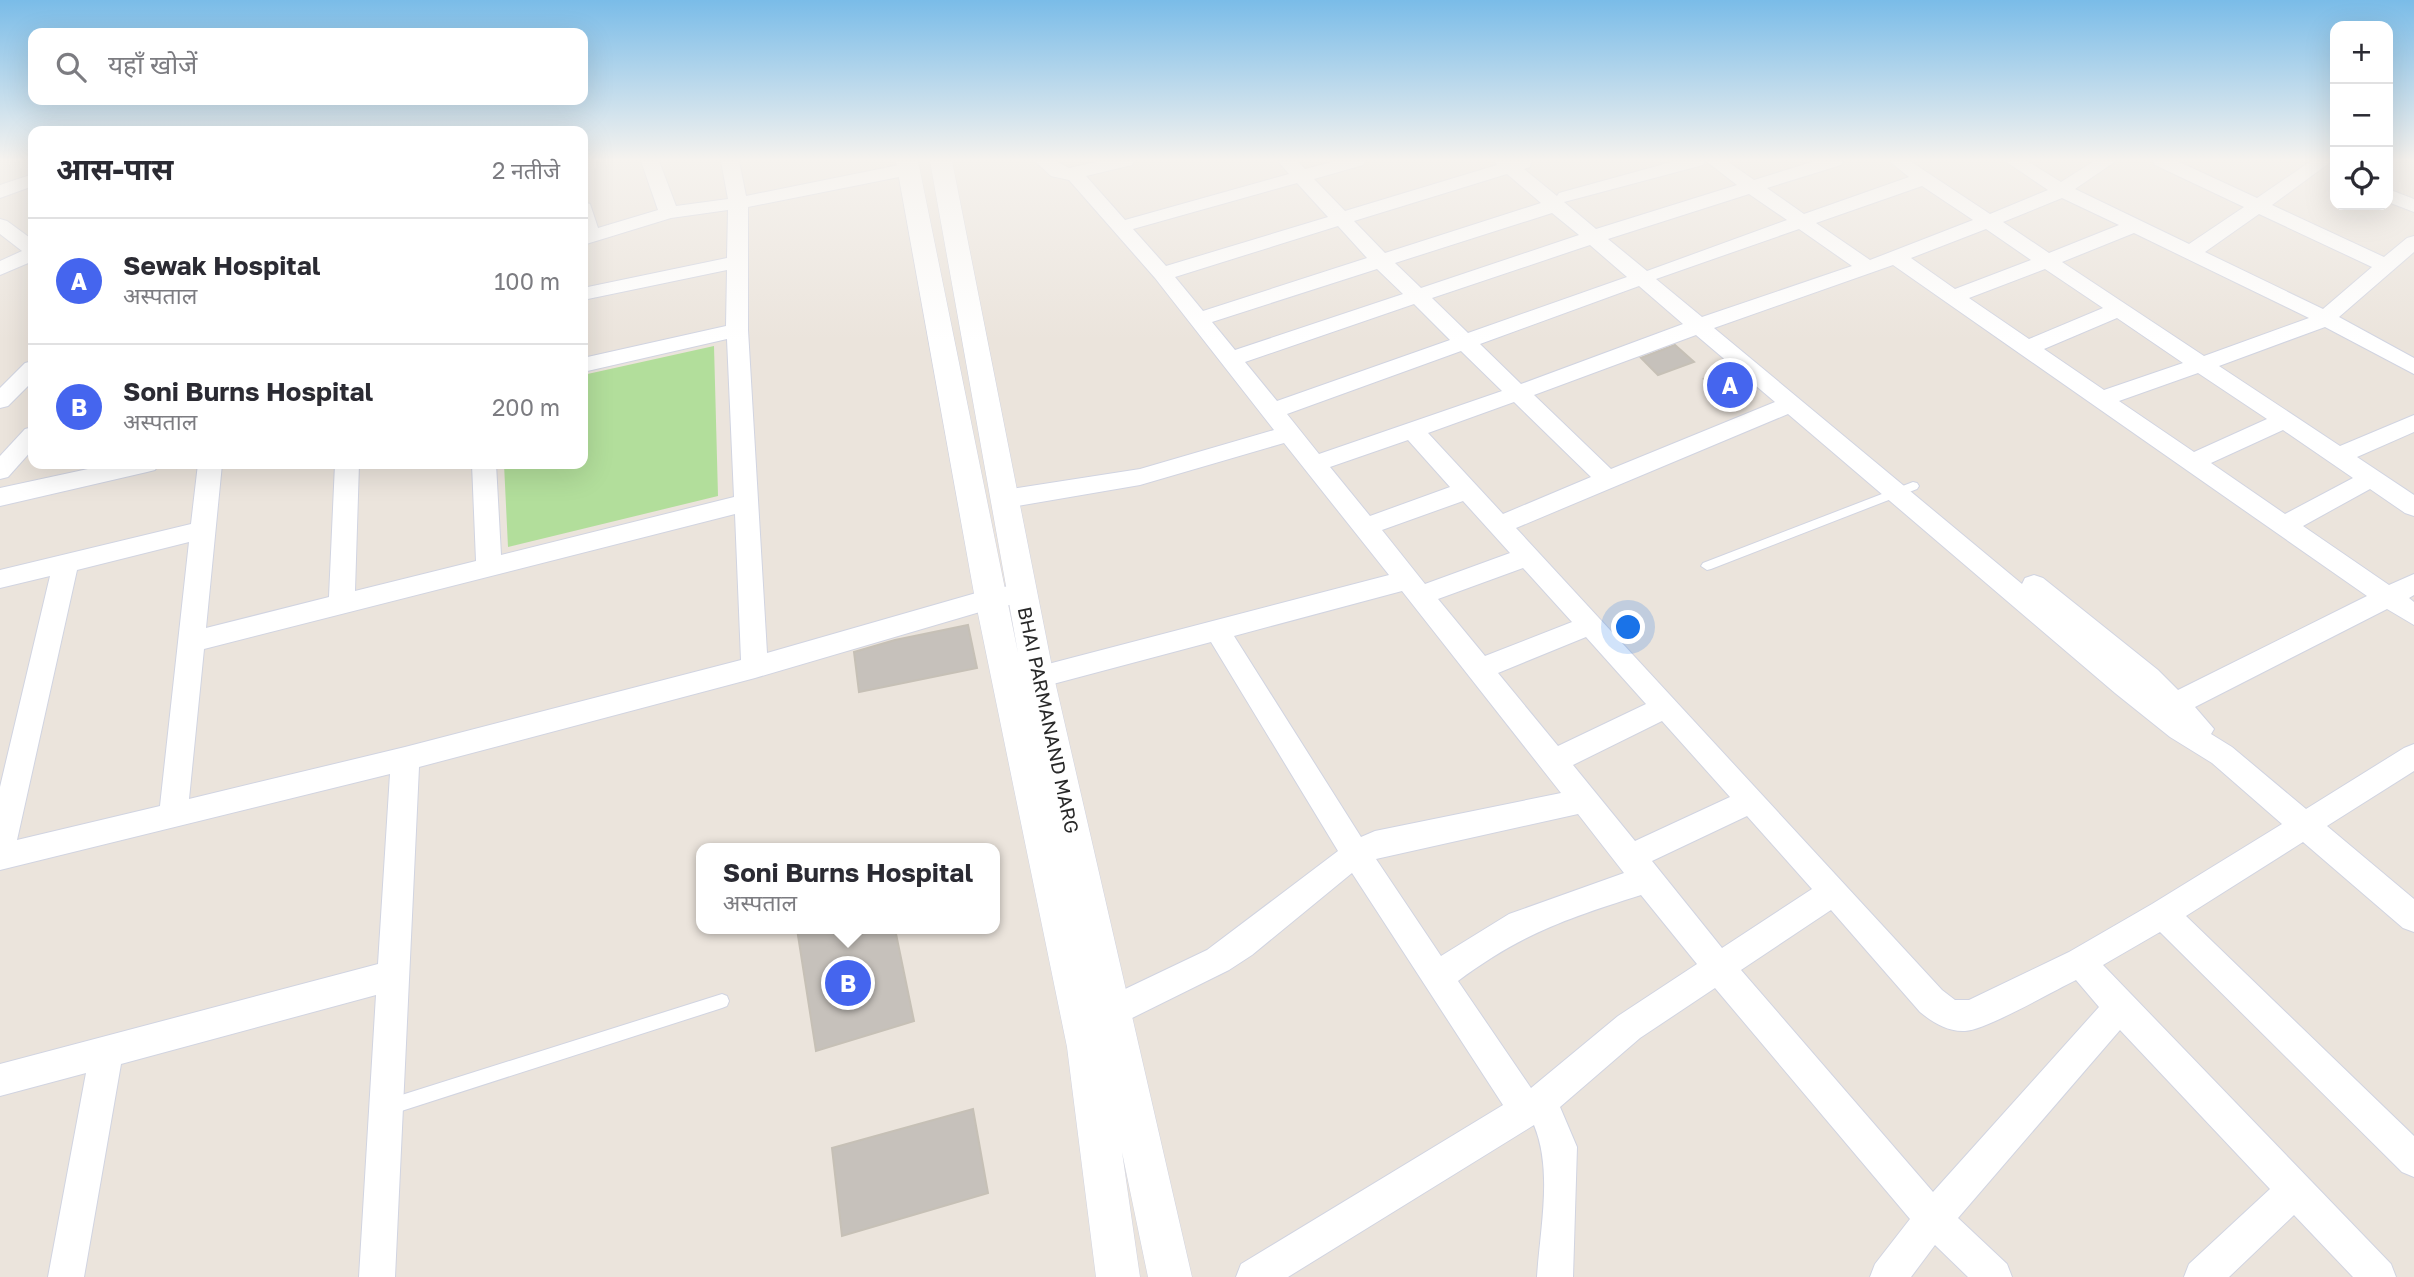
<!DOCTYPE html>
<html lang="hi">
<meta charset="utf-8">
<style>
body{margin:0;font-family:"Golos Text","Noto Sans Devanagari",sans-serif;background:#f2f2f3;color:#2b2b33}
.controls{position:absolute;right:21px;top:21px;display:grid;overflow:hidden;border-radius:14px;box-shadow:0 7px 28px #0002}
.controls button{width:63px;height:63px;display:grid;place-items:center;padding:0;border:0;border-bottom:2px solid #e1e1e2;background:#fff;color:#2b2b33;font:35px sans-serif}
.you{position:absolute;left:1629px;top:628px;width:24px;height:24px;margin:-18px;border:5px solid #fff;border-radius:50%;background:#1a73e8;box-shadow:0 0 0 10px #1a73e833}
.badge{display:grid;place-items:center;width:46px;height:46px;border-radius:50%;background:#4565ee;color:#fff;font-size:23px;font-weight:700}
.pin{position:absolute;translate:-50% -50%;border:4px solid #fff;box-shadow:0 2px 7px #0006}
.popup{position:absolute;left:696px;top:843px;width:304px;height:91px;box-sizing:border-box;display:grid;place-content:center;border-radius:14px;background:#fff;filter:drop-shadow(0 2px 5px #0005);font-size:23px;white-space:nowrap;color:#7c7c81}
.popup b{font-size:26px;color:#2b2b33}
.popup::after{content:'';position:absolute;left:50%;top:100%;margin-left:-14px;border:14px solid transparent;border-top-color:#fff}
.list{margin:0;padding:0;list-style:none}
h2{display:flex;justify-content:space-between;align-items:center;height:91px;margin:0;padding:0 28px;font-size:30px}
h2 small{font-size:23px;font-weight:400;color:#7c7c81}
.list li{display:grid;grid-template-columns:46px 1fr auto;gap:21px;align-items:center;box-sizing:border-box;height:126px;padding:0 28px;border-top:2px solid #e1e1e2}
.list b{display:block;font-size:26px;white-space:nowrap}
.list p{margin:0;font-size:23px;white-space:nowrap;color:#7c7c81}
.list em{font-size:23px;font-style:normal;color:#7c7c81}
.icon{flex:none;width:38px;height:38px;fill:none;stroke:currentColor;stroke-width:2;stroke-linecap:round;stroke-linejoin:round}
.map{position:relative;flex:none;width:2414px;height:1277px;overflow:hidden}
.search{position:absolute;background:#fff;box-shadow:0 7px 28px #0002;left:28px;top:28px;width:560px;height:77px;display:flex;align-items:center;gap:18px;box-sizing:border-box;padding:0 24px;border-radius:14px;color:#7c7c81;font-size:26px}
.panel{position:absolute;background:#fff;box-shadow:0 7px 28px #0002;left:28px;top:126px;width:560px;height:343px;border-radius:14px}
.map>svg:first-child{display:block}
.green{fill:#b2de9b}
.building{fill:#c6c1bb;stroke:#c6c0b6;stroke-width:2}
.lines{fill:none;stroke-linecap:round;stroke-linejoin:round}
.service-casing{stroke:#d1d4e1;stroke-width:2}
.minor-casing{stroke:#d1d4e1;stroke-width:2}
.tertiary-casing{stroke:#d1d4e1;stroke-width:1}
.service{fill:#fff;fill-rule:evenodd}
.minor{fill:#fff;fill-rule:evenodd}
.tertiary{fill:#fff;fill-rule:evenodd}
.labels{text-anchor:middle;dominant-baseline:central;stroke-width:5;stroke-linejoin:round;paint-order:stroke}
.street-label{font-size:19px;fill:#292929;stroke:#fff}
</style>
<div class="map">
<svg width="2414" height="1277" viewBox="0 0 2414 1277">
<rect width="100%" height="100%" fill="#ebe4dc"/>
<path class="green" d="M714,346l4,150 -210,51 -4,-83h79v-89z"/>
<g class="building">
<path d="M1675,345l19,17 -36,13 -17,-17z"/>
<path d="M1731,369l24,19 -28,11 -23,-20z"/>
<path d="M968,625l9,43 -118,24 -5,-40 41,-12z"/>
<path d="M797,929h98l19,92 -98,30z"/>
<path d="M973,1109l15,84 -146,43 -10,-88z"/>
</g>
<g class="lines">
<defs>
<g id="service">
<path d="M1913,482l4,1 2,3 -2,3 -206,80 -4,1 -6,-4 2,-3z"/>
<path d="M722,994l5,2 2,5 -2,5 -5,2 -333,107 -6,-2 -2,-6 2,-6 6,-2z"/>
</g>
<g id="minor">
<path d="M641,161h18l17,45 52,-7 -7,-38h18l7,35 163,-33 9,6 -9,6 -161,32v123l19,323 223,-64 20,-3 9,3 4,7 -4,7 -29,6 -235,69 -336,89 -24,510h-36l17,-282 -255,69 -37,213h-36l38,-204 -86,23v-32l378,-100 12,-190 -390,96v-83l50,-211 -50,12v-18l191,-46 7,-60h24l-16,164 123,-31 6,-133h24l-4,127 121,-30 -4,-97h24l5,91 233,-58 -7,-158 -144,33v-14l143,-32 1,-56 -144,30v-12l144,-30 1,-48 -57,8 -88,27v-43l7,2 8,24 60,-18zM735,514l6,146 -336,87 -216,52 15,-150zM189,542l-29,264 -143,34 60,-270z"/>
<path d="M1035,161h21l13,7 32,-7h33l-2,4 -46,11 39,44 164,-46 -11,-13h19l8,8 31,-8h29l-2,4 -49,14 31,32 152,-46 -3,-4h37l-1,6 -6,2 33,27 2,-3 116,-32h30l-2,4 -139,37 32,27 141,-44 -31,-24h21l27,19 61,-19h28l-2,4 -74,23 37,26 105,-37 -20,-16h21l80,53 58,-24 -43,-29h22l34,21 33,-21h22l-41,28 114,55 55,-37 -89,-42 -2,-4h24l80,37 54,-37h21l-60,44 112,52 23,-19 7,-2v16l-75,65 75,41v16l-89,-47 -106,39 121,80 74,-31v17l-57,25 57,38v21l-9,-3 -35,-24 -67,37 86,59 25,-11v21l-5,3 5,4v23l-27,-16 -192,98 19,22 -3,5 21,13 74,62 98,-61 10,-4v27l-87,55 87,73v33l-11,-4 -100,-86 -117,74 228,220v41l-12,-5 -242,-240 -57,33 288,299 5,13h-43l-59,-62 -65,62h-45l5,-13 81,-75 -150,-159 -162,188 49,46 5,13h-44l-33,-32 -24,32h-41l5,-13 35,-45 -195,-231 -75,50 -80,69 17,40 -4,130h-36c3,-49 16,-106 -3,-152l-246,152h-52l5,-13 262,-159 -151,-232 -100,82 -23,15 -107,53 -11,4 -11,-4 -5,-11 5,-11 107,-51 131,-99 -127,-209 -173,46 -9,-3 -4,-8 4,-8 360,-94 -105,-132 -144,42 -135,23 -8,-3 -4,-6 4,-6 8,-3 135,-21 134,-39 -119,-152 -86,-98 -18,-4zM1507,174l34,29 -156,50 -31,-32zM1297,183l31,34 -162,49 -33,-37zM1922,186l51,34 -103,40 -54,-37zM1749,194l38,26 -140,51 -39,-32zM2062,198l57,27 -70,28 -46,-31zM1552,213l27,22 -158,53 -26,-25zM2259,214l113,53 -49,42 -118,-57zM1338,226l29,32 -164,53 -28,-34zM1799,229l53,37 -150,51 -46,-38zM1986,229l45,31 -76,29 -44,-31zM2134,233l175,85 -105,38 -142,-94zM1590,245l37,32 -159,56 -36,-35zM1893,265l474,331 -189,94 -20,-20 -115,-92 -9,-3 -9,3 -3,6 -308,-256zM1377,269l26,25 -168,56 -23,-28zM2045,269l58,39 -74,31 -60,-41zM1639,286l44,38 -162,60 -41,-40zM1414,304l36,36 -173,61 -32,-39zM2117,318l66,45 -79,27 -60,-41zM1696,335l79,67 -164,67 -77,-74zM1461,351l41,40 -183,63 -32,-40zM2198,373l69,46 -73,33 -75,-51zM1514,402l77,75 -88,37 -75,-81zM1788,414l327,279 55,44 42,26 70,61 -130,80 -83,48 -100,48h-14l-13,-10 -426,-462zM2283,430l70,48 -68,36 -74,-51zM1408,440l42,47 -80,29 -40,-49zM1463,501l47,52 -85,31 -43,-54zM1523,568l49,54 -87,34 -47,-57zM1402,591l159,202 -186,38 -14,6 -127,-201zM1586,637l60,67 -88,42 -60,-73zM1662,721l68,76 -95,44 -62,-76zM1578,814l46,59 -115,41 -68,42 -65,-97zM1747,816l65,73 -90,59 -70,-87zM1641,895l56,69 -79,52 -87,72 -73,-107c63,-47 110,-63 183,-86zM1831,910l89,102c12,10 28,20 45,19 21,-1 88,-40 111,-51l23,27 -166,185 -192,-222z"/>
<path d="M33,174v12l-33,12v-13z"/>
<path d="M2388,189l26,10v13l-26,-10z"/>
<path d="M0,219l7,2 26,19v21l-33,14v-14l22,-10 -22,-17z"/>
<path d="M33,361v20l-25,25 -8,2v-20l25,-25z"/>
<path d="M33,427v22l-25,28 -8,2v-23l25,-27z"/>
<path d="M111,464h48l-4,6 -8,2 -147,34v-18z"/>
</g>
<path id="tertiary" d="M896,161h22l100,492 -88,-492h22l102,516 138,600h-44l-26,-125 18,125h-44l-29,-230 -92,-448z"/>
</defs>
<use href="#service" class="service-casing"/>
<use href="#minor" class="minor-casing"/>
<use href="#tertiary" class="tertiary-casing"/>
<use href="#service" class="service"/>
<use href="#minor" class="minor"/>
<use href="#tertiary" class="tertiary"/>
</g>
<linearGradient id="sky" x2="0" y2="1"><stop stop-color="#7abce8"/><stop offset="0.47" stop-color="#f6f3ef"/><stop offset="1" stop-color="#f6f3ef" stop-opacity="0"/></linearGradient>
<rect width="2414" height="340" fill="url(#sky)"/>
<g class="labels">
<g class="street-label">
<text transform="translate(1049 720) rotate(78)">BHAI PARMANAND MARG</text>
</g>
</g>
</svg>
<div class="controls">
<button>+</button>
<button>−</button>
<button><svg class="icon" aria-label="locate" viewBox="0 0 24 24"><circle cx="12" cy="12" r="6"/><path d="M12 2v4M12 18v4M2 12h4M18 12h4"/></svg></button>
</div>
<div class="you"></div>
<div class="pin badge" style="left:1730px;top:385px">A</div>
<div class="pin badge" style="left:848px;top:983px">B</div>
<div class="popup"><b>Soni Burns Hospital</b>अस्पताल</div>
<div class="search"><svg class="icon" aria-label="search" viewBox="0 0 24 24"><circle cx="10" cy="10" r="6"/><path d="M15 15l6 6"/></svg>यहाँ खोजें</div>
<section class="panel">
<h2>आस-पास<small>2 नतीजे</small></h2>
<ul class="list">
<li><span class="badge">A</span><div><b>Sewak Hospital</b><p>अस्पताल</p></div><em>100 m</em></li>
<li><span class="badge">B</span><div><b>Soni Burns Hospital</b><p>अस्पताल</p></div><em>200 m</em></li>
</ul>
</section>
</div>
